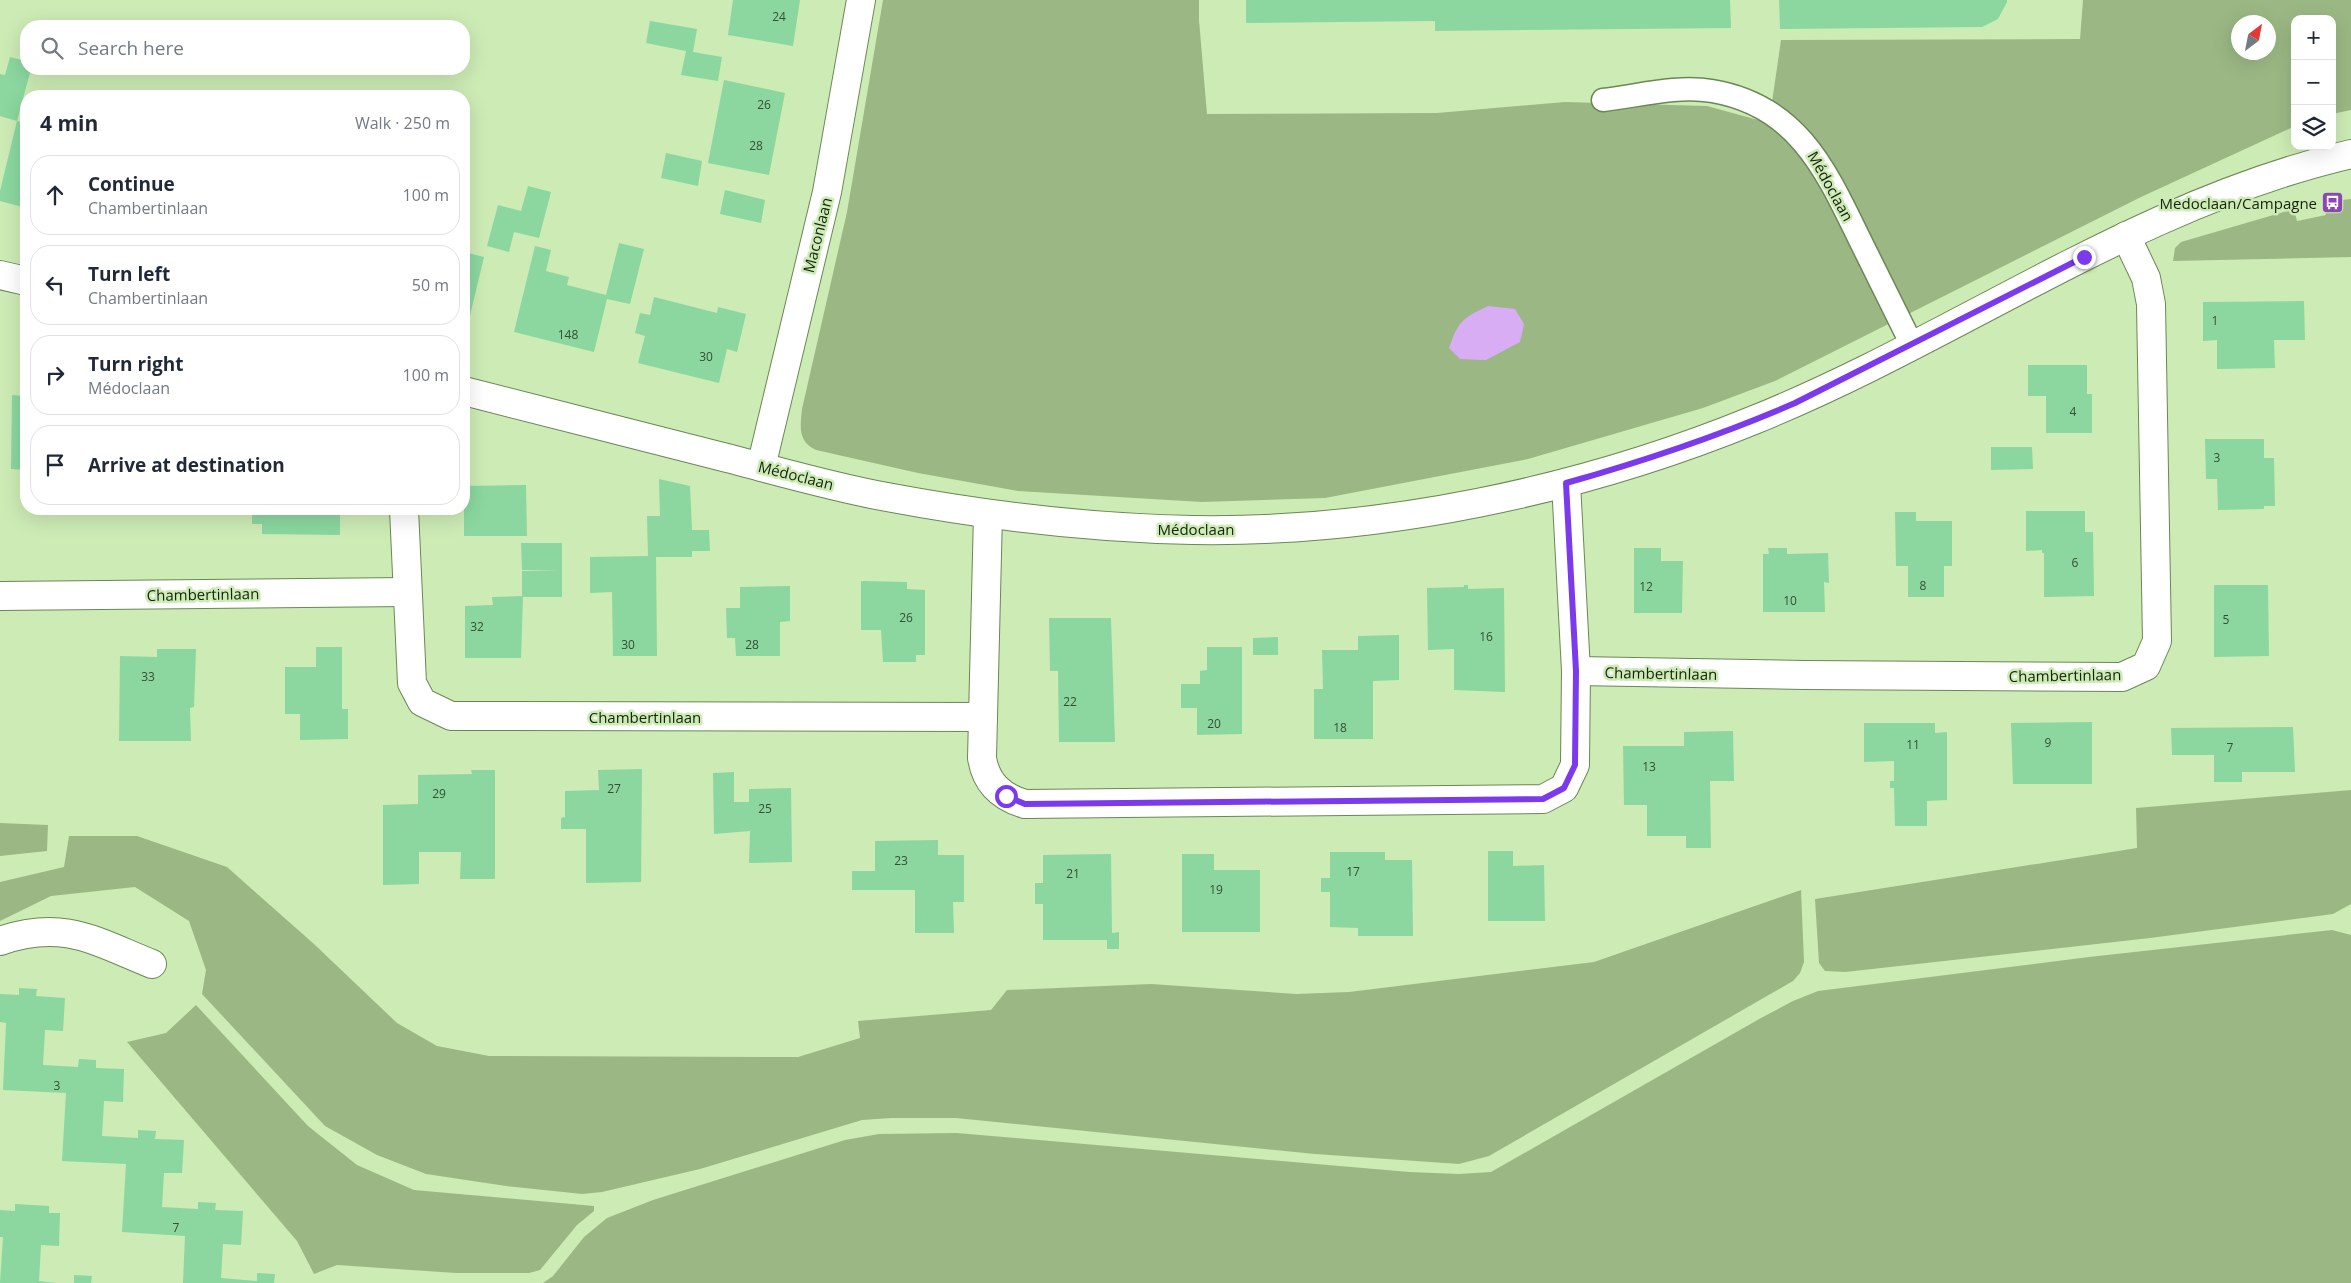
<!DOCTYPE html>
<meta charset="utf-8">
<style>
body{margin:0;font-family:"Open Sans",sans-serif;background:#f6f6f7;color:#1f2937}
.controls{position:absolute;right:15px;top:15px;display:grid;overflow:hidden;border-radius:10px;box-shadow:0 5px 20px #0002}
.controls button{width:45px;height:45px;display:grid;place-items:center;padding:0;border:0;border-bottom:1px solid #e0e1e3;background:#fff;color:#1f2937;font:25px sans-serif}
.compass{position:absolute;left:2231px;top:15px;width:45px;height:45px;border-radius:50%;background:#fff;box-shadow:0 5px 20px #0002;rotate:32deg}
.stop{position:absolute;width:15px;height:15px;margin:-11px;border:4px solid #7c3aed;border-radius:50%;background:#fff}
.stop.end{background:#7c3aed;border-color:#fff;box-shadow:0 1px 5px #0008}
.list{margin:0;padding:0;list-style:none}
h2{display:flex;justify-content:space-between;align-items:center;height:65px;margin:0;padding:0 20px;font-size:21px}
h2 small{font-size:16px;font-weight:400;color:#747a83}
.list li{display:grid;grid-template-columns:32px 1fr auto;gap:15px;align-items:center;box-sizing:border-box;height:80px;margin:0 10px 10px;padding:0 10px;border:1px solid #e0e1e3;border-radius:20px}
.list b{display:block;font-size:19px;white-space:nowrap}
.list p{margin:0;font-size:16px;white-space:nowrap;color:#747a83}
.list em{font-size:16px;font-style:normal;color:#747a83}
.icon{flex:none;width:28px;height:28px;fill:none;stroke:currentColor;stroke-width:2;stroke-linecap:round;stroke-linejoin:round}
.map{position:relative;flex:none;width:2351px;height:1283px;overflow:hidden}
.search{position:absolute;background:#fff;box-shadow:0 5px 20px #0002;left:20px;top:20px;width:450px;height:55px;display:flex;align-items:center;gap:12px;box-sizing:border-box;padding:0 18px;border-radius:20px;color:#747a83;font-size:19px}
.panel{position:absolute;background:#fff;box-shadow:0 5px 20px #0002;left:20px;top:90px;width:450px;height:425px;border-radius:20px}
.map>svg:first-child{display:block}
.green{fill:#9bb884;fill-rule:evenodd}
.water{fill:#d9adf4}
.building{fill:#8bd79f}
.lines{fill:none;stroke-linecap:round;stroke-linejoin:round}
.lane-casing{stroke:#6b8755;stroke-width:25}
.street-casing{stroke:#6b8755;stroke-width:30}
.secondary-casing{stroke:#6b8755;stroke-width:30}
.lane{stroke:#fff;stroke-width:22}
.street{stroke:#fff;stroke-width:28}
.secondary{stroke:#fff;stroke-width:28}
.route{stroke:#7c3aed;stroke-width:6}
.labels{text-anchor:middle;dominant-baseline:central;stroke-width:5;stroke-linejoin:round;paint-order:stroke}
.number-label{font-size:12px;fill:#344f32}
.street-label{font-size:15px;fill:#17220d;stroke:#ccebb5}
.poi-label{font-size:15px;fill:#17220d;stroke:#ccebb5;text-anchor:end}
</style>
<div class="map">
<svg width="2351" height="1283" viewBox="0 0 2351 1283">
<rect width="100%" height="100%" fill="#ccebb5"/>
<g class="green">
<path d="M883,0h316v20l8,94 230,-1 128,-11 142,4 62,17 12,-83 299,-1 3,-39h268v110l-19,4v-95h-37v107l-154,71 -366,184 -72,27 -175,51 -203,39 -123,4 -184,-11 -100,-18 -102,-23c-18,-8 -16,-23 -14,-41l45,-197zM2238,22h30v30h-30z"/>
<path d="M2351,199v58l-178,4 2,-13 6,-6 113,-33 3,12 29,-6 -2,-13z"/>
<path d="M2351,790v114l-18,10 -183,24 -305,34 -20,-1 -6,-8 -4,-64 322,-51 -1,-40z"/>
<path d="M0,823l48,2 -1,26 -47,5z"/>
<path d="M69,836h68l90,31 87,77 83,79 40,23 52,10 309,1 62,-19 -2,-17 133,-11 16,-20 144,-6 145,10 53,-2 245,-30 207,-72 3,72 -4,11 -7,8 -304,175 -30,8 -144,-10 -359,-36h-65l-29,2 -162,49 -98,23 -20,2 -76,-8 -80,-12 -49,-19 -52,-29 -123,-132 4,-24 -17,-49 -54,-34 -84,9 -51,25v-39l64,-15z"/>
<path d="M2332,930l19,5v348h-1808l10,-7 31,-39 23,-19 46,-18 192,-60 34,-6 78,-1 452,39 50,2 32,-2 270,-154 32,-17 25,-10 271,-34z"/>
<path d="M196,1005l112,121 49,39 57,25 180,16v5l-17,14 -37,45 -11,3h-73l-119,-8 -23,9 -17,-33 -170,-199 39,-9z"/>
</g>
<path class="water" d="M1488,306l27,3 9,15 -4,18 -34,18 -26,-1 -11,-11c9,-27 14,-30 39,-42z"/>
<g class="building">
<path d="M733,0h67l-7,46 -65,-11z"/>
<path d="M1246,0h484l1,28 -296,3v-10l-189,2z"/>
<path d="M1779,0h228v2l-9,17 -16,8 -202,2z"/>
<path d="M67,20l13,3 -1,3h-14z"/>
<path d="M650,21l47,8 -4,23 29,5 -4,24 -37,-6 5,-24 -40,-8z"/>
<path d="M10,57l16,4v8h5l-14,52 -17,-5v-42l5,1z"/>
<path d="M724,80l61,13 -16,82 -61,-12z"/>
<path d="M17,121l9,2v85l-26,-7v-10z"/>
<path d="M666,153l36,8 -4,25 -37,-8z"/>
<path d="M528,186l23,6 -12,46 -25,-6 -5,20 -22,-6 11,-41 23,6z"/>
<path d="M725,190l40,10 -4,23 -41,-9z"/>
<path d="M619,243l25,6 -14,55 -23,-5 -13,53 -80,-20 21,-86 16,4 -5,21 23,6 -2,8 39,10z"/>
<path d="M464,252l20,5 -15,63 -5,-1z"/>
<path d="M654,297l63,16 1,-6 28,7 -9,38 -10,-3 -8,34 -81,-20 7,-27 -10,-3 5,-20 10,2z"/>
<path d="M2304,301l1,39h-31l1,28 -58,1v-29l-14,1v-39z"/>
<path d="M2028,365h59v29h5v39h-46v-37h-18z"/>
<path d="M12,395l14,1v74l-15,-1z"/>
<path d="M2205,439h59v19h10l1,48h-11v3l-46,1 -1,-31h-11z"/>
<path d="M1991,447h41l1,22 -42,1z"/>
<path d="M659,479l31,7 2,44h17l1,21h-18v6h-36l1,99h-44l-1,-64 -22,1v-36l58,-1 -1,-40h13z"/>
<path d="M526,485l1,51h-63v-50z"/>
<path d="M252,509h88v26l-78,-1v-10h-10z"/>
<path d="M2026,511h59v21h8l1,64 -50,1v-44h-2v-3l-16,1z"/>
<path d="M1895,512h21v9h36v45h-8v31h-36v-31h-12z"/>
<path d="M521,543h41v27h-40z"/>
<path d="M1634,548h27v13h22l-1,52h-48z"/>
<path d="M1768,548h19v6l41,-1 1,30 -5,-1 1,30h-62v-58h6z"/>
<path d="M562,570v27h-39l-2,61h-56v-52l28,-1 -1,-8 30,-1v-25z"/>
<path d="M861,581l46,1v7l18,1v65h-9v7h-33l-2,-32h-20z"/>
<path d="M1464,585h4v4l36,-1 1,104 -51,-2v-41l-26,1 -1,-62 37,-1z"/>
<path d="M2214,585h54l1,71 -55,1z"/>
<path d="M790,586v35l-10,1v34h-44l-1,-18h-8l-1,-30h14v-21z"/>
<path d="M1049,618h62l4,124h-56l-1,-71h-8z"/>
<path d="M1399,635v45l-26,1v58h-59v-50h9l-1,-39h36v-14z"/>
<path d="M1278,637v18h-25v-17z"/>
<path d="M316,647h26v62h6v30l-48,1v-26h-15v-47h31z"/>
<path d="M1207,647h35v87l-45,1v-27h-16v-24h19v-13l7,-1z"/>
<path d="M157,649h39l-2,58 -4,1 1,33h-72l1,-85 37,1z"/>
<path d="M2092,722v62h-79l-2,-61z"/>
<path d="M1864,723h71v10l12,-1v68l-20,1v25h-32l-1,-38h-4v-7h4v-20l-30,1z"/>
<path d="M2293,727l2,45h-53v10h-28v-27h-42l-1,-27z"/>
<path d="M1733,731l1,50h-24l1,67h-25v-12h-39v-31h-23l-1,-59h61v-14z"/>
<path d="M642,769l-1,113 -55,1v-54h-25v-11l4,-1v-26l34,-1 -1,-20z"/>
<path d="M471,770h24v109h-35l1,-27h-42v32l-36,1v-80l35,-1v-29l54,-1z"/>
<path d="M734,772v30h15v-13l42,-1 1,74 -43,1 1,-32 -36,3 -1,-61z"/>
<path d="M938,840v15h26v47h-11l1,31h-39v-43h-63v-19h23v-30z"/>
<path d="M1488,851h25v15l31,-1 1,56h-57z"/>
<path d="M1330,852h55v8h27l1,76h-55v-8l-28,-1v-35h-9v-14h9z"/>
<path d="M1111,854l1,79 7,-1v17h-12v-9h-64v-36h-8v-21h8v-28z"/>
<path d="M1182,854h32v16h46v62h-78z"/>
<path d="M19,988l18,1 -1,7 29,2 -2,33 -18,-1 -2,35 35,2 1,-8 17,1v8l28,1 -1,33 -19,-1 -2,35 36,2v-8l18,1 -1,8 29,1 -2,33h-18l-2,34 36,2v-7l18,1 -1,7 28,1 -2,34 -18,-1 -2,34 36,3v-8l18,1 -1,9h-91l2,-47 -63,-4 4,-68 -64,-3 4,-68 -63,-3 3,-67 -6,-1v-28l19,1z"/>
<path d="M15,1204l34,2v7h11l-1,33 -18,-1 -2,36 17,2h-56l3,-46h-3v-27l15,1z"/>
<path d="M74,1275l18,1 -1,7h-17z"/>
</g>
<g class="lines">
<defs>
<path id="lane" d="M1603,100c35,-4 74,-15 109,-9 84,14 113,77 146,145 18,37 36,73 54,109"/>
<g id="street">
<path d="M761,467l66,-275 34,-192"/>
<path d="M404,509l8,174 10,19 29,14 532,1"/>
<path d="M988,514l-6,244c4,25 19,39 43,46l518,-5 21,-11 11,-23 1,-94 -10,-188"/>
<path d="M0,596l407,-4"/>
<path d="M1576,671l229,4 317,2 24,-11 11,-25 -6,-337 -5,-26 -20,-42"/>
<path d="M0,941c63,-22 95,0 152,23"/>
</g>
<g id="secondary">
<path d="M0,275l26,6"/>
<path d="M464,391c86,22 173,44 259,66 55,14 109,30 164,40 101,19 203,31 306,33 188,3 387,-39 561,-110 203,-82 382,-216 597,-266"/>
</g>
</defs>
<use href="#lane" class="lane-casing"/>
<use href="#street" class="street-casing"/>
<use href="#secondary" class="secondary-casing"/>
<use href="#lane" class="lane"/>
<use href="#street" class="street"/>
<use href="#secondary" class="secondary"/>
</g>
<g class="lines">
<path class="route" d="M1006,796l19,8 518,-5 21,-11 11,-23 1,-94 -10,-188c78,-22 155,-48 229,-80l289,-146"/>
</g>
<defs>
<symbol id="bus-square" viewBox="-11 -11 22 22"><rect x="-9" y="-9" width="18" height="18" rx="4" fill="#8f44b6" stroke="#ccebb5"/><path d="M-5-6H5V4H4V6H2V4H-2V6H-4V4H-5ZM-3.5-4V0h7V-4ZM-3.5 1.2v1.5H-2V1.2ZM2 1.2v1.5H3.5V1.2Z" fill="#fff"/></symbol>
</defs>
<g fill-rule="evenodd">
<use href="#bus-square" x="2320" y="190" width="25" height="25"/>
</g>
<g class="labels">
<g class="number-label">
<text x="779" y="16">24</text>
<text x="764" y="104">26</text>
<text x="756" y="145">28</text>
<text x="2215" y="320">1</text>
<text x="568" y="334">148</text>
<text x="706" y="356">30</text>
<text x="2073" y="411">4</text>
<text x="2217" y="457">3</text>
<text x="2075" y="562">6</text>
<text x="1923" y="585">8</text>
<text x="1646" y="586">12</text>
<text x="1790" y="600">10</text>
<text x="906" y="617">26</text>
<text x="2226" y="619">5</text>
<text x="477" y="626">32</text>
<text x="1486" y="636">16</text>
<text x="628" y="644">30</text>
<text x="752" y="644">28</text>
<text x="148" y="676">33</text>
<text x="1070" y="701">22</text>
<text x="1214" y="723">20</text>
<text x="1340" y="727">18</text>
<text x="2048" y="742">9</text>
<text x="1913" y="744">11</text>
<text x="2230" y="747">7</text>
<text x="1649" y="766">13</text>
<text x="614" y="788">27</text>
<text x="439" y="793">29</text>
<text x="765" y="808">25</text>
<text x="901" y="860">23</text>
<text x="1353" y="871">17</text>
<text x="1073" y="873">21</text>
<text x="1216" y="889">19</text>
<text x="57" y="1085">3</text>
<text x="176" y="1227">7</text>
</g>
<g class="street-label">
<text transform="translate(1831 186) rotate(61)">Médoclaan</text>
<text transform="translate(817 235) rotate(-76)">Maconlaan</text>
<text transform="translate(796 475) rotate(14)">Médoclaan</text>
<text x="1196" y="529">Médoclaan</text>
<text transform="translate(203 594) rotate(-1)">Chambertinlaan</text>
<text transform="translate(1661 673) rotate(1)">Chambertinlaan</text>
<text transform="translate(2065 675) rotate(-1)">Chambertinlaan</text>
<text x="645" y="717">Chambertinlaan</text>
</g>
<g class="poi-label">
<text x="2317" y="203">Medoclaan/Campagne</text>
</g>
</g>
</svg>
<div class="controls">
<button>+</button>
<button>−</button>
<button><svg class="icon" aria-label="layers" viewBox="0 0 24 24"><path d="M12 4l9 5-9 5-9-5zM3 14l9 5 9-5"/></svg></button>
</div>
<svg class="compass" viewBox="-18 -18 36 36"><path d="M0-13l5 13h-10z" fill="#e53935"/><path d="M0 13l5-13h-10z" fill="#747a83"/></svg>
<div class="stop" style="left:1006px;top:796px"></div>
<div class="stop end" style="left:2084px;top:257px"></div>
<div class="search"><svg class="icon" aria-label="search" viewBox="0 0 24 24"><circle cx="10" cy="10" r="6"/><path d="M15 15l6 6"/></svg>Search here</div>
<section class="panel">
<h2>4 min<small>Walk · 250 m</small></h2>
<ul class="list">
<li><svg class="icon" aria-label="ahead" viewBox="0 0 24 24"><path d="M12 20V5M6 11l6-6 6 6"/></svg><div><b>Continue</b><p>Chambertinlaan</p></div><em>100 m</em></li>
<li><svg class="icon" aria-label="left" viewBox="0 0 24 24"><path d="M17 20v-9H6M10 6l-5 5 5 5"/></svg><div><b>Turn left</b><p>Chambertinlaan</p></div><em>50 m</em></li>
<li><svg class="icon" aria-label="right" viewBox="0 0 24 24"><path d="M7 20v-9h11M14 6l5 5-5 5"/></svg><div><b>Turn right</b><p>Médoclaan</p></div><em>100 m</em></li>
<li><svg class="icon" aria-label="arrive" viewBox="0 0 24 24"><path d="M6 21V4h12l-3 4 3 4H6"/></svg><div><b>Arrive at destination</b></div></li>
</ul>
</section>
</div>
